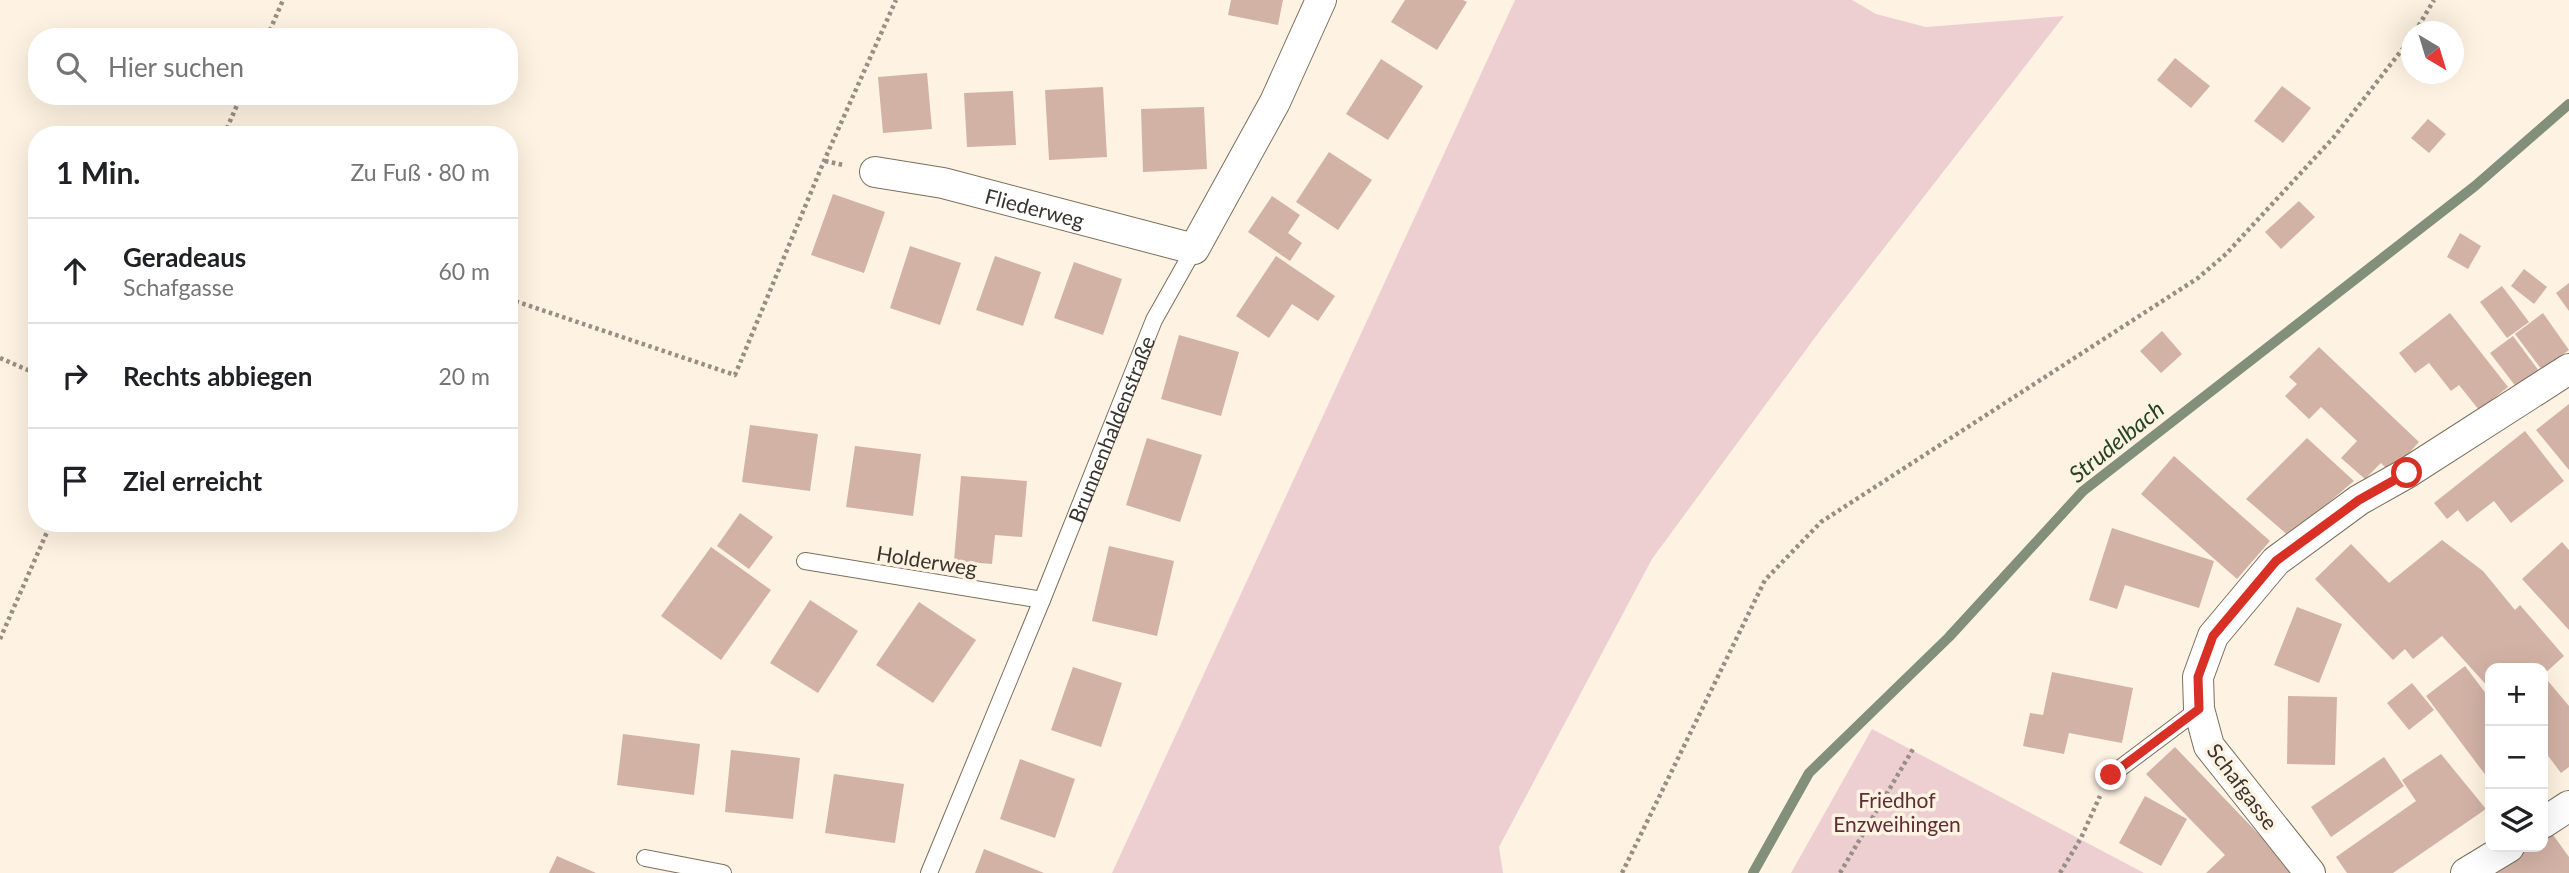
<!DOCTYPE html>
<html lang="de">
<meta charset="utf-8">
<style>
body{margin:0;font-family:Lato,sans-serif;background:#f6f6f6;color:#202124}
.controls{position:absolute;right:21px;bottom:21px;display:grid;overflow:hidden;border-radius:14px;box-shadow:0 7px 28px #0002}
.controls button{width:63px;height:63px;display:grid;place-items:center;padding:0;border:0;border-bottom:2px solid #e0e0e0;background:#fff;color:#202124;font:35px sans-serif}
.compass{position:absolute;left:2401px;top:21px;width:63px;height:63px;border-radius:50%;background:#fff;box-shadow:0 7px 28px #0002;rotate:142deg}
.stop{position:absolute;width:21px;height:21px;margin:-16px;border:5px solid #d93025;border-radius:50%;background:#fff}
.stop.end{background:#d93025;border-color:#fff;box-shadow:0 2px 7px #0008}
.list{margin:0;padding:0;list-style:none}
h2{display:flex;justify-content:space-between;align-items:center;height:91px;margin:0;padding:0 28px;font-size:30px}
h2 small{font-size:23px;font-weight:400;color:#757577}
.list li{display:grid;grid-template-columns:46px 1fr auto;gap:21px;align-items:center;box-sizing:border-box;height:105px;padding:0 28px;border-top:2px solid #e0e0e0}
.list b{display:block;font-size:26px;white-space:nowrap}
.list p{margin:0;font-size:23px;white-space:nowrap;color:#757577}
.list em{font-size:23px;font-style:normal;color:#757577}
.icon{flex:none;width:38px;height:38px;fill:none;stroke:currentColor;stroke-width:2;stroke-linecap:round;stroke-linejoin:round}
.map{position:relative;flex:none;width:2569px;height:873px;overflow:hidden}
.search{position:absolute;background:#fff;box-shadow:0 7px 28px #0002;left:28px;top:28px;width:490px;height:77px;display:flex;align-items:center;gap:18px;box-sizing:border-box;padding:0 24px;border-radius:28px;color:#757577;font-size:26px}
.panel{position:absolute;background:#fff;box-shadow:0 7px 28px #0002;left:28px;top:126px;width:490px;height:406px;border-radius:28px}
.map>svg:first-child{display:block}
.green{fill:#edcfd2}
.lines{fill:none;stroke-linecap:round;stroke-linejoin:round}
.stream{stroke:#818f7b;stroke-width:10}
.building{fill:#d2b2a5}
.lane-casing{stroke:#7b6f5c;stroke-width:18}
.street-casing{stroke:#7b6f5c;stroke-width:32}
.path{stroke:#978f83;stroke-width:4.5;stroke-dasharray:3.5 3.5;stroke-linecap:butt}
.lane{stroke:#fff;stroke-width:16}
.street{stroke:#fff;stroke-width:30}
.route{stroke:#d93025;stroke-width:9}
.labels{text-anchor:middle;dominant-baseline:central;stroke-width:7;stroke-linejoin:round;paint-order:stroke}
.street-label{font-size:21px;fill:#39342c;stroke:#fef2e2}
.park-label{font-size:21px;fill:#5e2d35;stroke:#fef2e2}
.water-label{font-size:23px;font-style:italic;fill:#234420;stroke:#fef2e2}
</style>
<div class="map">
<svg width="2569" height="873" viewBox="0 0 2569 873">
<rect width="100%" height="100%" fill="#fef2e2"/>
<g class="green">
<path d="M1515,0h337l24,14 50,13 138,-11 -242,312 -170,231 -153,288 4,26h-391z"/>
<path d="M1872,729l272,144h-353z"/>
</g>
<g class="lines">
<path class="stream" d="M1753,873l56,-100 140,-136 134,-146 392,-305 94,-82"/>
</g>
<g class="building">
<path d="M1231,0h52l-5,25 -50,-10z"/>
<path d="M1405,0h58l4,2 -30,48 -46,-28z"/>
<path d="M2175,58l35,28 -19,22 -34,-28z"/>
<path d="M1381,59l42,27 -35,54 -42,-26z"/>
<path d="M927,73l5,56 -49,4 -5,-56z"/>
<path d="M2282,86l29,22 -28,35 -29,-22z"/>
<path d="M1103,87l4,70 -58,3 -4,-70z"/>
<path d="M1013,91l3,54 -49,2 -3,-54z"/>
<path d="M1204,107l3,62 -64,3 -2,-63z"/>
<path d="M2428,119l18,15 -17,19 -18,-15z"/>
<path d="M1329,152l43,28 -34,50 -42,-28z"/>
<path d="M833,194l52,18 -21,61 -53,-18z"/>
<path d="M1272,196l28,19 -12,18 14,10 -12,18 -42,-29z"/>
<path d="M2299,201l16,16 -34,32 -16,-17z"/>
<path d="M2460,233l21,13 -13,23 -21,-12z"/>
<path d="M910,246l51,17 -21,62 -50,-17z"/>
<path d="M995,256l46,16 -18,54 -47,-16z"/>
<path d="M1276,256l59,40 -17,25 -26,-17 -23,34 -33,-22z"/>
<path d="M1074,262l48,17 -19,56 -49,-17z"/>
<path d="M2524,269l23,18 -13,17 -23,-18z"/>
<path d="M2569,283v28l-13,-18z"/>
<path d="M2502,286l27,36 -22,16 -27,-36z"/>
<path d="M2450,313l58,74 -29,23 -20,-25 -8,6 -22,-28 -14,10 -16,-20z"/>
<path d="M2543,313l26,37 -27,20 -27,-36z"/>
<path d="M2162,331l20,23 -21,19 -21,-22z"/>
<path d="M1179,335l60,17 -18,64 -60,-17z"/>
<path d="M2513,336l26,35 -22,17 -27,-35z"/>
<path d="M2319,347l100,95 -28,31 -10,-10 -16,16 -24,-21 16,-17 -36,-34 -12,12 -24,-23 12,-12 -8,-7z"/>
<path d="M2569,404v66l-33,-40z"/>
<path d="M750,425l68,9 -8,57 -68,-9z"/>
<path d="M2525,431l39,50 -53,42 -17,-22 -27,21 -9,-12 -11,9 -13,-16z"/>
<path d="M1147,438l55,17 -22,67 -54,-17z"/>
<path d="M2307,438l47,43 -65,55 -43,-37z"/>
<path d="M855,446l66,8 -8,62 -67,-9z"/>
<path d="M2174,456l96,85 -33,38 -96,-85z"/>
<path d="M961,476l66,5 -5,56 -27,-2 -3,29 -38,-3z"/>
<path d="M740,513l33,24 -24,32 -32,-23z"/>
<path d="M2112,528l102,33 -15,47 -74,-23 -8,24 -28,-9z"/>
<path d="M2442,540l41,31 32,39 5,-5 44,51 -21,19 26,31v61l-8,6 -18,-24v-81h-53v21l-48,-53 -29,23 -8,-10 -12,11 -78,-81 36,-35 38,39z"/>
<path d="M2562,542l7,8v80l-47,-51z"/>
<path d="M1109,546l65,15 -17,75 -65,-15z"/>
<path d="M711,547l60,43 -50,70 -60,-44z"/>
<path d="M810,600l48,31 -40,62 -48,-30z"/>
<path d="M919,602l57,38 -43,63 -57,-38z"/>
<path d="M2297,607l45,17 -23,59 -45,-18z"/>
<path d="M2465,666l25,33v82l-64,-85z"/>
<path d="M1073,667l49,16 -21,64 -50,-17z"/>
<path d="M2052,672l81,16 -11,55 -53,-10 -5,21 -41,-8 7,-33 13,2z"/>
<path d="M2412,683l22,27 -25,20 -22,-27z"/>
<path d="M2288,696l49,1 -2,68 -48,-1z"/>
<path d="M623,734l77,10 -6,51 -77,-10z"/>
<path d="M2175,747l121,126h-90l19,-18 -79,-81z"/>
<path d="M731,750l69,8 -7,61 -68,-7z"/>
<path d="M2441,754l45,55 -93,64h-46l-11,-16 80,-56 -14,-21z"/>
<path d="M2384,757l20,29 -73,51 -20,-30z"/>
<path d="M1020,759l55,20 -20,59 -55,-19z"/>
<path d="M834,774l70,10 -9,59 -70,-10z"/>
<path d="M2145,796l42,23 -26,47 -42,-23z"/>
<path d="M2551,832l18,25v16h-75l37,-26h12v-9z"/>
<path d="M984,849l60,24h-69z"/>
<path d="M557,856l39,17h-47z"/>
</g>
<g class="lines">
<defs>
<g id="lane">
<path d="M805,561l237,39"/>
<path d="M2111,775l88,-66"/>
<path d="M645,858l78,15"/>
<path id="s1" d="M929,873l113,-273 112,-280 40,-71"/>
</g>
<g id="street">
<path id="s2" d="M875,172l68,11 251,66 81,-147 46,-102"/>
<path d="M2543,823l26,-17"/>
<path d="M2310,873l-101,-127 -10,-37 -1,-32 15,-41 63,-75 83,-61 48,-27 162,-104"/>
<path d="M2466,873l43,-26"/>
</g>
</defs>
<use href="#lane" class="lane-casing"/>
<use href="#street" class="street-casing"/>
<g class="path">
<path d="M2415,32l19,-32"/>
<path d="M267,37l16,-37"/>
<path d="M224,135l17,-39"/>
<path d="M825,161l18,4"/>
<path d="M509,299l226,76 89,-214 72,-161"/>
<path d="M0,358l37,16"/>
<path d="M0,639l51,-116"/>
<path d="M1622,873l143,-293 56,-58 377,-244 28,-24 108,-117 78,-100"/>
<path d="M1840,873l73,-124"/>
<path d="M2060,873l21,-35 19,-42"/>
</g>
<use href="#lane" class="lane"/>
<use href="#street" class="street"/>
</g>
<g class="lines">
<path class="route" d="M2111,775l88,-66 -1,-32 15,-41 63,-75 83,-61 48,-27"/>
</g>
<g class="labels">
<g class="street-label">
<text stroke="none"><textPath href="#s2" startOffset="164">Fliederweg</textPath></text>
<text stroke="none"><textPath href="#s1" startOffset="480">Brunnenhaldenstraße</textPath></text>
<text transform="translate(927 560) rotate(9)">Holderweg</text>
<text transform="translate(2243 786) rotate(53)">Schafgasse</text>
</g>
<g class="park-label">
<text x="1897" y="799">Friedhof<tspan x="1897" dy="24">Enzweihingen</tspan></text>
</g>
<g class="water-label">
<text transform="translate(2116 441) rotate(-39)">Strudelbach</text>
</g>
</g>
</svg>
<div class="controls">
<button>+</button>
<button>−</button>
<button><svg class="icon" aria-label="layers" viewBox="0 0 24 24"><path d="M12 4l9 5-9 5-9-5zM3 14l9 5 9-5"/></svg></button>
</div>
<svg class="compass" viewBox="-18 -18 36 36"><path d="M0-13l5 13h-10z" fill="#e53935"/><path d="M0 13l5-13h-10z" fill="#757577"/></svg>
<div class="stop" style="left:2407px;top:473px"></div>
<div class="stop end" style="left:2111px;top:775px"></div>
<div class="search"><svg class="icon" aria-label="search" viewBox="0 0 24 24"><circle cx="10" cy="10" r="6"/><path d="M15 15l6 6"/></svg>Hier suchen</div>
<section class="panel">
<h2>1 Min.<small>Zu Fuß · 80 m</small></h2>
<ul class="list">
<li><svg class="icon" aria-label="ahead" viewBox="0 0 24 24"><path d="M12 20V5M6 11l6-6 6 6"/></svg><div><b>Geradeaus</b><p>Schafgasse</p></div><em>60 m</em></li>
<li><svg class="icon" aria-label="right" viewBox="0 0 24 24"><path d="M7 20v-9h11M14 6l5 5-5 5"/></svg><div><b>Rechts abbiegen</b></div><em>20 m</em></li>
<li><svg class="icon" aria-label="arrive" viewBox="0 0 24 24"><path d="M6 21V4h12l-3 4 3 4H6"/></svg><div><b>Ziel erreicht</b></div></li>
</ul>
</section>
</div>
